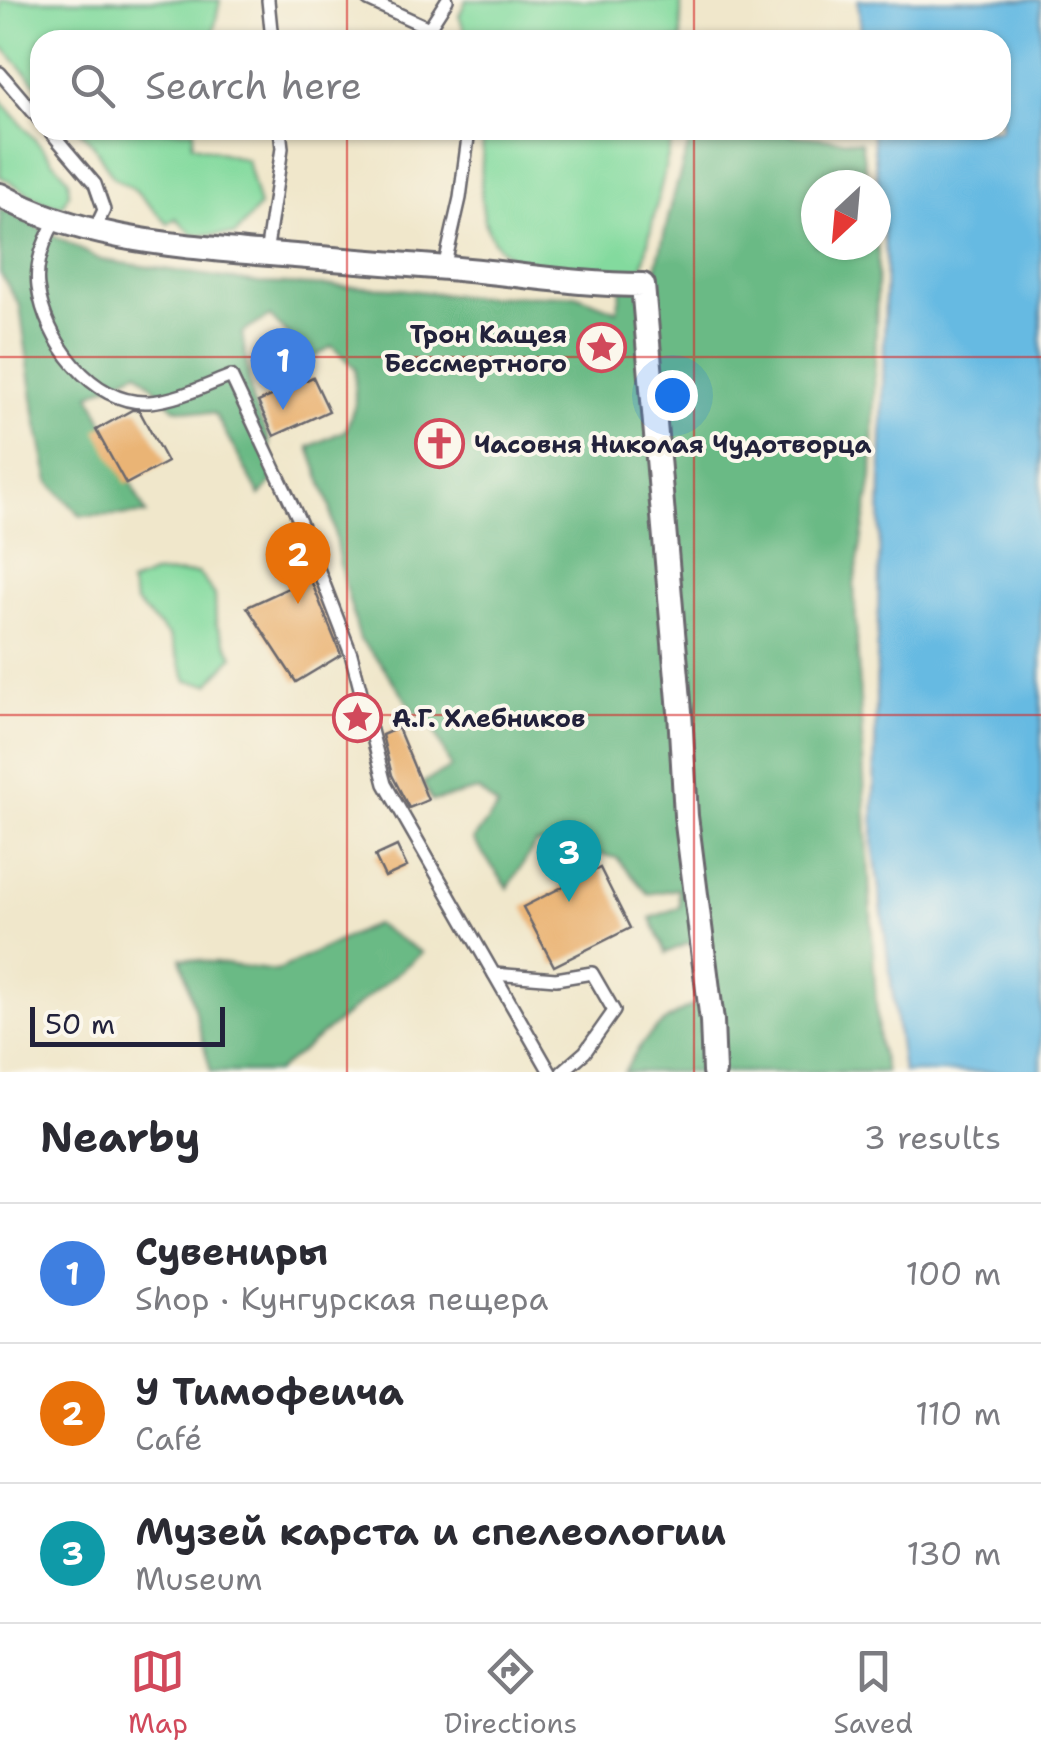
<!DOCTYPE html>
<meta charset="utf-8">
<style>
body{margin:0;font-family:"Shantell Sans",sans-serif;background:#f7f7f7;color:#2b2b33}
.compass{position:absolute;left:801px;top:170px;width:90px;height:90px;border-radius:50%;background:#fff;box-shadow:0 2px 8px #0004;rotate:206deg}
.scale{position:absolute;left:30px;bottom:25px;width:195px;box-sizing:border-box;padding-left:10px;border:5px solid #22223b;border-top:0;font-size:28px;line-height:35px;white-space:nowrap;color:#22223b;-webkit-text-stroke:8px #fbf7ec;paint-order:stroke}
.you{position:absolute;left:672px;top:395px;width:35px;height:35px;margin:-25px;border:8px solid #fff;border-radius:50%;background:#1a73e8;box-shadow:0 0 0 15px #1a73e833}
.badge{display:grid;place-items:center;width:65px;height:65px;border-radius:50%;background:#d1495b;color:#fff;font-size:32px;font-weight:700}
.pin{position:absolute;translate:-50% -82px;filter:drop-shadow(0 2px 5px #0008)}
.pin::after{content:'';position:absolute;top:52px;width:35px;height:30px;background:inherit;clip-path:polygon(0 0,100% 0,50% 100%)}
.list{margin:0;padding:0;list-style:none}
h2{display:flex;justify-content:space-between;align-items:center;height:130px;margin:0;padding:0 40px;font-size:42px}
h2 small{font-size:32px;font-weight:400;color:#7c7c81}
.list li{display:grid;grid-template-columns:65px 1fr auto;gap:30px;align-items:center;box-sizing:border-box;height:140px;padding:0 40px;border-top:2px solid #e1e1e2}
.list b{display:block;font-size:38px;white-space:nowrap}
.list p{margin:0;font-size:32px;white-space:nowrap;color:#7c7c81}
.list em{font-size:32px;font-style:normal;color:#7c7c81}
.icon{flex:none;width:55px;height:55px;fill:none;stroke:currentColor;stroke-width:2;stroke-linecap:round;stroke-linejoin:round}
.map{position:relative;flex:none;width:1041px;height:1072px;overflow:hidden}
.search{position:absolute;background:#fff;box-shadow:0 2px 8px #0004;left:30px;right:30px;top:30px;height:110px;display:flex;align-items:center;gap:25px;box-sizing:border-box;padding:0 35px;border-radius:30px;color:#7c7c81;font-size:38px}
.sheet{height:550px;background:#fff}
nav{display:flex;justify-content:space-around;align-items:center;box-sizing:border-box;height:140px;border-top:2px solid #e1e1e2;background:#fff;font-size:28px;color:#7c7c81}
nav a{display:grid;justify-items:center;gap:5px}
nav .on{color:#d1495b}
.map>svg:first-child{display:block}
.green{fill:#83da9e;stroke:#527e6c;stroke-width:2.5}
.forest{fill:#6aba85;stroke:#466e60;stroke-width:2.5}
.water{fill:#66bae2;stroke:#446e8e;stroke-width:2.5}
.building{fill:#eab474}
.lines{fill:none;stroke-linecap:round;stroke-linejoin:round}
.service-casing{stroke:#6a676d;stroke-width:16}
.minor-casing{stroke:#6a676d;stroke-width:28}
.service{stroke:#fff;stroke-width:11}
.minor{stroke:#fff;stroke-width:22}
.grid{fill:none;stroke:#d62828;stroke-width:2.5;stroke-opacity:0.55}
.labels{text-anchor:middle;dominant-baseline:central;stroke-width:8;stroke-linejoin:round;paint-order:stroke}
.poi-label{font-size:25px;font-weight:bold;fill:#22223b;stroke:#fbf7ec;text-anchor:start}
</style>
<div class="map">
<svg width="1041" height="1072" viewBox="0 0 1041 1072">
<rect width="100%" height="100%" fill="#fbf7ec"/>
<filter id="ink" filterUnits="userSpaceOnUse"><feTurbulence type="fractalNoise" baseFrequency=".01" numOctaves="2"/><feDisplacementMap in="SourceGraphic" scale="20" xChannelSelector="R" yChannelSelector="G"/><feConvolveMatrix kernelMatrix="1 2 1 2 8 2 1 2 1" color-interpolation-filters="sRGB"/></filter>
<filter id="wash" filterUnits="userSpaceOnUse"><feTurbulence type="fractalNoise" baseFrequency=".0048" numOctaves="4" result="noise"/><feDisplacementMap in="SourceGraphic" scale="40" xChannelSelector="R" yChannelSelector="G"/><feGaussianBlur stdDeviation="2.25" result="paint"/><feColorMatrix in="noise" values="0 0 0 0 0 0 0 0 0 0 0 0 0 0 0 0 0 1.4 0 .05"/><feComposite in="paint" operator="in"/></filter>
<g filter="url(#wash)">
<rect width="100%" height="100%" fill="#f0e7cb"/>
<g class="green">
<path d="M0,0h220l-8,40h-172v48l-40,-44z"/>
<path d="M466,0h215v40h-213l-9,-24z"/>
<path d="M0,99l68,79 1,15 -7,13 -17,-3 -45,-27z"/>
<path d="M79,130h115l-2,14 55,16 12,47 -24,28 -43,-1 -16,-16 -8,6 -33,-34 -22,-13 -20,-33z"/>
<path d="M483,130h191l-34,147c-28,8 -47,0 -75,-6 -15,-3 -31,-4 -45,-10 -53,-20 -36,-88 -37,-131z"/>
<path d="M198,573l17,22 1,29 17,32 -24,28 -22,-3 -18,-45 -33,-33 -6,-19 22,-10z"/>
</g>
<g class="forest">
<path d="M693,130h91l8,5 69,7 7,43h-52v60h60v-6l2,14 -6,225 -18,107 20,387 5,74 7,26h-262c22,-42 44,-56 85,-74l-7,-51 -14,-4 -22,10 -15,-35 29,-11 -2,-18 -30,5 -31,-36 -40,-10 -41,-5 -28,45 -35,-48 25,-33 -20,-17 -46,11 -9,-18 28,-16 -23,-50 -12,-3 -37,-53 -19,-21 -20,-73 -10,-61 -21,-59 37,-17 9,-26v-36l-23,-22 -21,13 -41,-43 -28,17 10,68 17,39 3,42 -12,14 -45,-82 -41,-6 -36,-37 -48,23 56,120 -65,2 -32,-34 -13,-63 -16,-113 -20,-33v-65l101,52 157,23 132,5 80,9 106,-2 41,16 7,-34 29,4 20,-83z"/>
<path d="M375,924l47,29 -146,119h-65l-30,-114 95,13z"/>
</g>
<path class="water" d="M858,0h183v1072h-138l-30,-230 13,-585 -14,-127h129v-90h-139z"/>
<g id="blocks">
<g class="building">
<path d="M313,377l16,34 -55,25 -16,-34z"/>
<path d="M132,410h7l28,52 -41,22 -30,-54z"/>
<path d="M446,431l7,20 -20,7 -7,-20z"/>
<path d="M310,578l31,77 -45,27 -49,-75z"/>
<path d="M398,728l30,72 -19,8 -17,-33 -10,-40z"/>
<path d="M397,846l10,21 -22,10 -10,-21z"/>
<path d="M600,868l30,60 -76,38 -31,-59z"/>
</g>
</g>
</g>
<g filter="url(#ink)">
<use href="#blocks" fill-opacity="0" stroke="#6a676d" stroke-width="2.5"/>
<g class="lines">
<defs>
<g id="service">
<path d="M268,0l4,40"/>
<path d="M368,0l61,28 16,12"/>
<path d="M429,28l18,-28"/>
<path d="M0,73l40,47"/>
<path d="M49,130l46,54 9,26 -10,21"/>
<path d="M55,221c-11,20 -20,42 -17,66 7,52 53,118 111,115 28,-2 56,-16 82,-26l69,146 51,132 34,130 165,288"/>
<path d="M266,254l16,-106 -2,-18"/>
<path d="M444,268l16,-70 9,-68"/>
<path d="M494,974l62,5 36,-6 22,38 -29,41 -23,20"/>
</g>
<path id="minor" d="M0,195c78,43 170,50 257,58 63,5 127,10 190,15 65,5 130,17 196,17l37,427 6,104 26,205 2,51"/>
</defs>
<use href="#service" class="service-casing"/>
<use href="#minor" class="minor-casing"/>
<use href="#service" class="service"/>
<use href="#minor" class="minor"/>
</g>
</g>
<path class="grid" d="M347,0v40M694,0v40M347,130v942M694,130v942M0,357h1041M0,715h1041"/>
<defs>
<symbol id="sight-ring" viewBox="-11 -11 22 22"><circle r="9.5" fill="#fbf7ec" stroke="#d1495b" stroke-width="1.5"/><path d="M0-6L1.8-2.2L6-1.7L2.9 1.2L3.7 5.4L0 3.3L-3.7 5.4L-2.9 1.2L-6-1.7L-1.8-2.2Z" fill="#d1495b"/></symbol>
<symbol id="church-ring" viewBox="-11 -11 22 22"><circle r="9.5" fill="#fbf7ec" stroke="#d1495b" stroke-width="1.5"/><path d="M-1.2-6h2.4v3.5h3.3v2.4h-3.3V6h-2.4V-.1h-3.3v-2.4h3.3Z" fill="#d1495b"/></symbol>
</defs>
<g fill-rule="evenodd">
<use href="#sight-ring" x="574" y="320" width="55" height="55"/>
<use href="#church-ring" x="412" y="416" width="55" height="55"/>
<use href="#sight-ring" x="330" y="690" width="55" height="55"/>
</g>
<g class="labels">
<g class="poi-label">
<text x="567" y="334" text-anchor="end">Трон Кащея<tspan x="567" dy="29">Бессмертного</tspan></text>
<text x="474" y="444">Часовня Николая Чудотворца</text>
<text x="392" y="718">А.Г. Хлебников</text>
</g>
</g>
</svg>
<svg class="compass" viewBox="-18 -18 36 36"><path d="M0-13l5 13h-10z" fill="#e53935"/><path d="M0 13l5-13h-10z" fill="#7c7c81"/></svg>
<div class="scale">50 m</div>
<div class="you"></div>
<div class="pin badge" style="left:283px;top:410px;background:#3f7fe0">1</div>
<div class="pin badge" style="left:298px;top:604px;background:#e8710a">2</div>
<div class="pin badge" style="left:569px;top:902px;background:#0f9aa8">3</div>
<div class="search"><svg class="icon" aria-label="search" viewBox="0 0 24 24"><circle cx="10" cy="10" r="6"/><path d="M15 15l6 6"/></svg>Search here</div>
</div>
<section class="sheet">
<h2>Nearby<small>3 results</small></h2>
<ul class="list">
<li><span class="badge" style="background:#3f7fe0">1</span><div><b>Сувениры</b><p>Shop · Кунгурская пещера</p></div><em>100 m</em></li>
<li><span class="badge" style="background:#e8710a">2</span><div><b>У Тимофеича</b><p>Café</p></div><em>110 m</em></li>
<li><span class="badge" style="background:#0f9aa8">3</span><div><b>Музей карста и спелеологии</b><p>Museum</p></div><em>130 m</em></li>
</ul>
</section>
<nav>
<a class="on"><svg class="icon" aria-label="map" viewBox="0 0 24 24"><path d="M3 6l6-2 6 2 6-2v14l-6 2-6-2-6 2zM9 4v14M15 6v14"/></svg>Map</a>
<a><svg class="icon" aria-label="directions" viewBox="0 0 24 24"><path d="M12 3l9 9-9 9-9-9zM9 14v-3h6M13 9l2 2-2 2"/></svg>Directions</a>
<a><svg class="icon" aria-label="saved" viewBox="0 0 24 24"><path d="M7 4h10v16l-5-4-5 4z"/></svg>Saved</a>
</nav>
